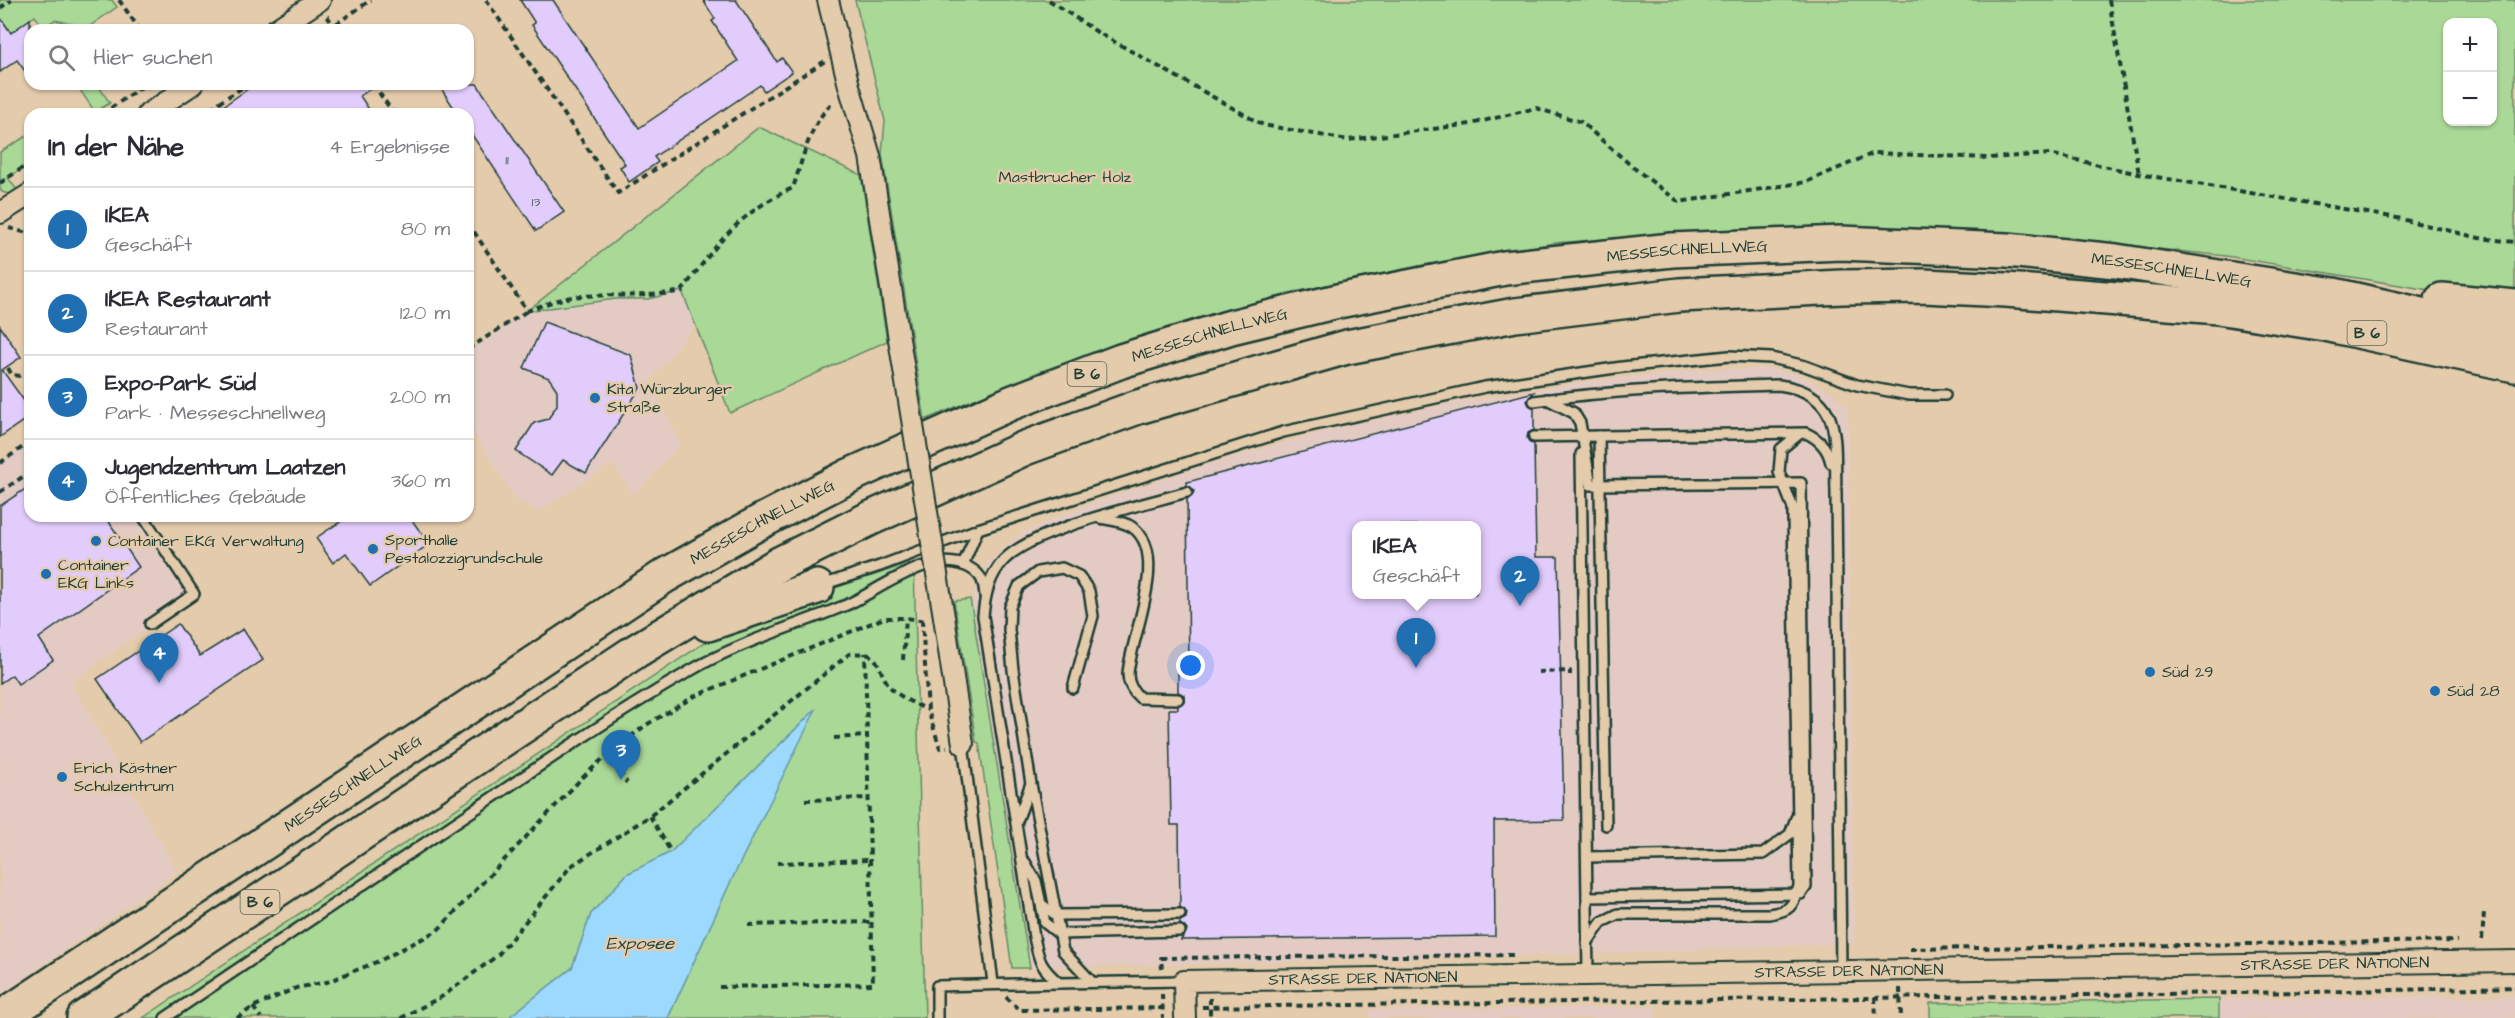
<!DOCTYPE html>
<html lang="de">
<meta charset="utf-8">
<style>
body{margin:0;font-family:"Architects Daughter",sans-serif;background:#f7f7f7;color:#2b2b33}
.controls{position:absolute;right:18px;top:18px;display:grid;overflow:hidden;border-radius:12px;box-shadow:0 2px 4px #0004}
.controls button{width:54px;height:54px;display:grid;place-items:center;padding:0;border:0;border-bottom:2px solid #e1e1e2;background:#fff;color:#2b2b33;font:30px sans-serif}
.you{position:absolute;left:1191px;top:666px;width:21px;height:21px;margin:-15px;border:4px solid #fff;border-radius:50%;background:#1a73e8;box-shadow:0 0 0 9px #1a73e833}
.badge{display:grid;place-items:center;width:39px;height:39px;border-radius:50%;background:#1f6fb2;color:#fff;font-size:20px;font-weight:700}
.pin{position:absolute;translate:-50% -50px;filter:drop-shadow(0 2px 3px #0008)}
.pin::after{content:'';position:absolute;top:32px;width:21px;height:18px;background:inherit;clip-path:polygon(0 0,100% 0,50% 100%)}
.popup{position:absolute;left:1352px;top:521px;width:129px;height:78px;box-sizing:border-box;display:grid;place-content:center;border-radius:12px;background:#fff;filter:drop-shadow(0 2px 4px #0005);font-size:20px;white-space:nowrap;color:#7c7c81}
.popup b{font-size:22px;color:#2b2b33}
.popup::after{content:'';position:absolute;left:50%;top:100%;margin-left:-12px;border:12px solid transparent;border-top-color:#fff}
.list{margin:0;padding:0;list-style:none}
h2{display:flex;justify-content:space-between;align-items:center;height:78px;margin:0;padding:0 24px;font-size:26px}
h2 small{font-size:20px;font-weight:400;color:#7c7c81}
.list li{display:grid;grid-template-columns:39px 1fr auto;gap:18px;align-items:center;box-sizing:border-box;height:84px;padding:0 24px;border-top:2px solid #e1e1e2}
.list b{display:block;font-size:22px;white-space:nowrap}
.list p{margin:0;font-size:20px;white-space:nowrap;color:#7c7c81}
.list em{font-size:20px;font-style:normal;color:#7c7c81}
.icon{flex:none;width:33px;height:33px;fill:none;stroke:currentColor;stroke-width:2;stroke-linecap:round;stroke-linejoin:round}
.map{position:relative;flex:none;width:2515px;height:1018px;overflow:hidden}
.search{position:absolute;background:#fff;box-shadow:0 2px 4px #0004;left:24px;top:24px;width:450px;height:66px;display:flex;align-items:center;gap:15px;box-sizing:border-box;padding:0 21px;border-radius:18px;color:#7c7c81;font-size:22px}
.panel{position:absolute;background:#fff;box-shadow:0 2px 4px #0004;left:24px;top:108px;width:450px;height:414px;border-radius:18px}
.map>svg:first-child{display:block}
.built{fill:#e3cbc4;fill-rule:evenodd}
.green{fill:#aad897;stroke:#648a66;stroke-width:1.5;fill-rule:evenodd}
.water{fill:#9cd9fd;stroke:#6a9bad;stroke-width:1.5}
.building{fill:#e2ccfc;stroke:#1f3d34;stroke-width:1.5;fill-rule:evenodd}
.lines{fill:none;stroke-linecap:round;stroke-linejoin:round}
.lane-casing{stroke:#1f3d34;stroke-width:14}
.street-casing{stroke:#1f3d34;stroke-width:24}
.highway-casing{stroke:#1f3d34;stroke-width:38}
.path{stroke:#1f3d34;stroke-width:4;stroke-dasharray:6 4.5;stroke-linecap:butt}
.lane{stroke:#e4cbac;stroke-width:9}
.street{stroke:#e4cbac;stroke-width:20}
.highway{stroke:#e4cbac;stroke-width:33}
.street-bridge-casing{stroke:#1f3d34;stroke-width:24;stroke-linecap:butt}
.street-bridge{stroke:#e4cbac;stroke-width:20}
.poi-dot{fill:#1f6fb2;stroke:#e4cbac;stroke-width:2}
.labels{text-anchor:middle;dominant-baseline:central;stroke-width:5;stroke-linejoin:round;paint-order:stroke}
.number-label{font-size:14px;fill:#506166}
.shield{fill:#e4cbac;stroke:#5a6858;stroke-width:1.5}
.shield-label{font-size:15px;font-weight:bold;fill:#1f3d34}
.park-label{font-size:16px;fill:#264539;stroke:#e4cbac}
.street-label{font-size:16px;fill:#1f3d34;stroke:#e4cbac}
.poi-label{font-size:16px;fill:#1f3d34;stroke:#e4cbac;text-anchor:start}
.water-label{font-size:18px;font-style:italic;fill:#25453e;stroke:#e4cbac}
</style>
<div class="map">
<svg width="2515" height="1018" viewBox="0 0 2515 1018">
<rect width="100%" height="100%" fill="#e4cbac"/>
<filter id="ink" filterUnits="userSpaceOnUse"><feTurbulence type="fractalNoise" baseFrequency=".0167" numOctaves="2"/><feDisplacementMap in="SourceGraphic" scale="12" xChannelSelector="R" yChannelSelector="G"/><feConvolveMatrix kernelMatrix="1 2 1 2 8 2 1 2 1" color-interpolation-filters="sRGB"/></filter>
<g filter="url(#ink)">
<g class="built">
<path d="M682,291l14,33 -46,57 30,63 -46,51 -22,-32 -73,49 -23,-12 -48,-77v-70l59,-42 43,-8 46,-4h32z"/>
<path d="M1769,368l33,8 30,17 16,15 6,535 -267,11 -557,14 -58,-358 3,-20 13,-27 35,-31 64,-27 124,-42 114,-32 127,-28 133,-21 118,-12zM1356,526h120v68h-120z"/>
<path d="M30,442v74h113l51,78 -123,88 106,190 -177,123v-532z"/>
<path d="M2515,996v22h-296v-19z"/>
<path d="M1656,1007v11h-286v-8z"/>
</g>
<g class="green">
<path d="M0,0h112l5,7 -33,23h-7l-4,-6 -18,-4 -12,7 -8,-11 -24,17 -6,-9 -5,3z"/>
<path d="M855,0h1660v298l-50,-2 -239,-40 -219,-23 -157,-5 -154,4 -141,11 -132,22 -124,26 -140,39 -120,42 -114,48 -43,-266 3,-33zM2448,22h44v100h-44z"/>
<path d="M89,84h8l13,19 -15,9 -15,-22z"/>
<path d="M759,127l102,48 26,166 -157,72 -48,-122 -34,8h-32l-89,12z"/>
<path d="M30,134v29l-22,15 15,20 -21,-6 -2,-3v-37z"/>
<path d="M914,562l11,456h-257l62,-135 85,-173 -144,142 -44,22 -36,40 -19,54 -64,50h-365l597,-399z"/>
<path d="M970,599l2,11 58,358h-18l-33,-225 -3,-1 -22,-141z"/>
<path d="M2219,999v19h-289v-15z"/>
</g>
<path class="water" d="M816,709l-86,174 -62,135h-160l64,-50 19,-54 36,-40 44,-22z"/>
<g class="building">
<path d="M520,0h33l86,128 99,-67 -26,-40 3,-2 -12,-19h33l41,62 5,-4 10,14 -28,19 -4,-6 -106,72 4,5 -29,20 -9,-15 5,-3 -93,-139 3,-2z"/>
<path d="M0,17l11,16 19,-14v59l-13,-18 -17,12z"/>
<path d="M255,84h123l-18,12 12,18h-160z"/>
<path d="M438,84h39l87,128 -28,19 -68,-102v-15h-10z"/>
<path d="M544,322l87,33 9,33 -54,85 -23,-13 -11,15 -36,-24 18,-28 14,-4 9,-14v-15l-8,-12 -25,-10z"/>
<path d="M0,326l21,31 -19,13 28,39v7l-30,21z"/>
<path d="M1534,392l-7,9 2,4 5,3v22l-6,3 -1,5 3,5 4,1 2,113h22l6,263 -70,1 1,115 -314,4 6,-10 -7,-6v-3l6,-3 1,-5 -7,-6 -1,-82h-8l-2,-116h9v-3l7,-6 -1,-5 -6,-3v-19l11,-1 -2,-173 5,-3 2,-5 -7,-6v-3zM1356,525h120v69h-120z"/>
<path d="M30,486v30h75l34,51 -100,71 14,22 -35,24 -6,-9 -12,8v-177z"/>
<path d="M349,516h60l20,28 -59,42 -24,-33 -13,10 -17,-25z"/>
<path d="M178,624l22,32 43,-27 20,31 -123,82 -43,-63z"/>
</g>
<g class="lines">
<defs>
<g id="lane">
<path d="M1547,399l27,14 6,10 11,62 210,-2 5,404 -5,7 -214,3"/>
<path d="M1534,401c81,-11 162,-14 245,-16 66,9 55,55 57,108l5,477"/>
<path d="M1599,436l7,389"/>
<path d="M1534,437l272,-4c13,6 22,15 25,30"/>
<path d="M1581,454l7,522"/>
<path d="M143,516l51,78 -44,30"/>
<path d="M1100,518c11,2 23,3 32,9 39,26 -2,111 -4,147 0,9 5,18 12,24l38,1"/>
<path d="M963,565l15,-36"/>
<path d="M822,585l58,-19 98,-37 305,-97 202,-45 137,-20 107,-11 42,2 34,8 52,19 52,10h36"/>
<path d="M1073,688l20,-72 -4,-25 -10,-15 -17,-8 -24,4 -19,14 -9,21 -1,23 4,40 18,114 32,167 29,31"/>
<path d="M963,744l30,239"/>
<path d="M1017,821l13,-35"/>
<path d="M1587,857l176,-3 27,-20 6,-16"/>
<path d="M1025,862l11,19 5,23 15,11 124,-1"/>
<path d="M1041,904l4,19 14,11 121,-3"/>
<path d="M1587,943l15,-21 16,-8h151c21,-3 24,-7 30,-28l-6,-371v-7l-14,-36 2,-23 18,-15"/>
<path d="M1184,981l-125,2c-19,-16 -20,-22 -25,-46l-51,-321c2,-21 6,-39 20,-55 29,-32 139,-56 184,-69"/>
<path d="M165,1018c102,-69 204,-137 306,-206 71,-48 143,-97 217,-140 49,-29 104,-45 156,-66 34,-14 87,-60 126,-38 12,7 14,14 15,28"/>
<path d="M937,1018v-32l122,-3"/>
</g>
<g id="street">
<path d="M828,0l21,86 21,70 29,183"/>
<path d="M275,30l45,-30"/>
<path d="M148,114l45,-30"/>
<path d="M0,213l30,-19"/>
<path d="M944,617l19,127"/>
<path id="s1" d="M1185,1018l-1,-37 1331,-20"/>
</g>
<g id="highway">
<path d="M2442,300l73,7"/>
<path d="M708,624l109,-37"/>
<path id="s2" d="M1,1018l662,-441 95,-54 93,-48 160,-72 110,-42 110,-34 107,-26 167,-33 167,-18 169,-7 166,7 109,11 218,34 181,41"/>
<path d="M84,1018l552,-367 143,-87 90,-45 156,-71 113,-41 209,-60 168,-32 164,-20 163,-8 82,-1 82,4 212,17 107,17 190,41"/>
</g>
</defs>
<use href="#lane" class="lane-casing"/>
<use href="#street" class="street-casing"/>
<use href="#highway" class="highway-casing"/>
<g class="path">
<path d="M119,0l21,30"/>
<path d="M486,0l132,193 207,-132"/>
<path d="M1049,0l48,32 166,93 85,15 123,-16 65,-16 45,14 53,46 45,34 127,-20 68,-29 115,5 61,-4 89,20 258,44 82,20 36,4"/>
<path d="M2109,0l30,174"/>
<path d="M0,8l12,-8"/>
<path d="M327,16l10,14"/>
<path d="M327,30l44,-30"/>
<path d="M373,84l21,30"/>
<path d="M102,114l44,-30"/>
<path d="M201,114l47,-30"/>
<path d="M0,183l30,-20"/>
<path d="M468,223l59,88c18,-7 36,-14 55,-15 35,-2 64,2 100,-5 35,-47 56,-78 111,-103 10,-30 17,-65 41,-87"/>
<path d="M9,228l18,5 3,-3"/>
<path d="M468,349l59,-38"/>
<path d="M8,368l4,7 18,2"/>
<path d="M0,463l30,-21"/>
<path d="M0,492l30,-20"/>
<path d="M922,620l6,90 12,38 7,-1"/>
<path d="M903,660l3,-42"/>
<path d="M1538,672l32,-1v4"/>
<path d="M834,738l32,-2"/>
<path d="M608,754l19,29"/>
<path d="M805,800l63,-2"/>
<path d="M650,816l21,36"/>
<path d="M777,863l92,-3"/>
<path d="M748,925l123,-3"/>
<path d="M2482,940l2,-28"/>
<path d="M1910,949l547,-8"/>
<path d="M1162,969l-1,-11 354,-3"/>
<path d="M719,987l154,-3 -8,-331"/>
<path d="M1900,988l1,30"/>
<path d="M1162,994l1,24"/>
<path d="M1006,997l13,13 148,-2"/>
<path d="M1875,997l1,21"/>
<path d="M1210,998v20"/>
<path d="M253,1007l8,11"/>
<path d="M1202,1007l1108,-15 205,-5"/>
<path d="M237,1018l16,-11 43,-19 31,-6 52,-21 58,-30 143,-151 28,-26 38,-29 49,-29 189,-78h22l20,3"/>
<path d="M401,1018l42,-22 55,-41 73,-89 79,-50 199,-162c33,-3 25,9 39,30 8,12 27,20 40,26"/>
</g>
<use href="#lane" class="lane"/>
<use href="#street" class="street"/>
<use href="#highway" class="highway"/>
<defs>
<path id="street-bridge" d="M899,339l45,278"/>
</defs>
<use href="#street-bridge" class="street-bridge-casing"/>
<use href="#street-bridge" class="street-bridge"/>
</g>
</g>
<g class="poi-dot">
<circle cx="595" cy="398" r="6"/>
<circle cx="96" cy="541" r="6"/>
<circle cx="373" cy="549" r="6"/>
<circle cx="46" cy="574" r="6"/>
<circle cx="2150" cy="672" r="6"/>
<circle cx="2435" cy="691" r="6"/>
<circle cx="62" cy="777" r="6"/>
</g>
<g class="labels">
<g class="number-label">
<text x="507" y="160">11</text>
<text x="536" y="202">13</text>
</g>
<g class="shield">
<rect x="2347.5" y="321" width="39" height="24" rx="4.5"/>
<rect x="1067.5" y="362" width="39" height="24" rx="4.5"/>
<rect x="240.5" y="890" width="39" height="24" rx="4.5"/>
</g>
<g class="shield-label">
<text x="2367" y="333">B 6</text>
<text x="1087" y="374">B 6</text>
<text x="260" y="902">B 6</text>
</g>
<g class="park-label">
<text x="1065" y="177">Mastbrucher Holz</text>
</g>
<g class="street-label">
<text stroke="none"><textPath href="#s2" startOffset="1881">MESSESCHNELLWEG</textPath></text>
<text stroke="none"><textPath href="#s2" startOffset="2367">MESSESCHNELLWEG</textPath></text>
<text stroke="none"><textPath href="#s2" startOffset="1395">MESSESCHNELLWEG</textPath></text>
<text stroke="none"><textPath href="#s2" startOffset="909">MESSESCHNELLWEG</textPath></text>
<text stroke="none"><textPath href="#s2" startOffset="423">MESSESCHNELLWEG</textPath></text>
<text stroke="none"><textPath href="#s1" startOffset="1188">STRASSE DER NATIONEN</textPath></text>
<text stroke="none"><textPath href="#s1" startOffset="702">STRASSE DER NATIONEN</textPath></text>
<text stroke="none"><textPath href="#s1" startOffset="216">STRASSE DER NATIONEN</textPath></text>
</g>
<g class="poi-label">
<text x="607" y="389">Kita Würzburger<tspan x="607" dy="18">Straße</tspan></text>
<text x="385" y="540">Sporthalle<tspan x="385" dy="18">Pestalozzigrundschule</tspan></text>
<text x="108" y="541">Container EKG Verwaltung</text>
<text x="58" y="565">Container<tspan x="58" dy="18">EKG Links</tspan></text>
<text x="2162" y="672">Süd 29</text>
<text x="2447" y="691">Süd 28</text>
<text x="74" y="768">Erich Kästner<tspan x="74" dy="18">Schulzentrum</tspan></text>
</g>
<g class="water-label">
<text x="640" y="943">Exposee</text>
</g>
</g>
</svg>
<div class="controls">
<button>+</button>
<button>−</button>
</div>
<div class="you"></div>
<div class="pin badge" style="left:1416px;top:668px">1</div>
<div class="popup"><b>IKEA</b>Geschäft</div>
<div class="pin badge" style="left:1520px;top:606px">2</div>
<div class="pin badge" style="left:621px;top:780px">3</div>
<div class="pin badge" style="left:159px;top:683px">4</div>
<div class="search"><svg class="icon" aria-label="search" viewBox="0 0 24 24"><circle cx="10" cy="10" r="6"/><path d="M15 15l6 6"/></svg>Hier suchen</div>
<section class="panel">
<h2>In der Nähe<small>4 Ergebnisse</small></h2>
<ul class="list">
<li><span class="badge">1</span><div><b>IKEA</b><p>Geschäft</p></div><em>80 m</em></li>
<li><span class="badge">2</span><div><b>IKEA Restaurant</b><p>Restaurant</p></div><em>120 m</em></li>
<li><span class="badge">3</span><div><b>Expo-Park Süd</b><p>Park · Messeschnellweg</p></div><em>200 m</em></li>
<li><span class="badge">4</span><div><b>Jugendzentrum Laatzen</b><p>Öffentliches Gebäude</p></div><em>360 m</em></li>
</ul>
</section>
</div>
